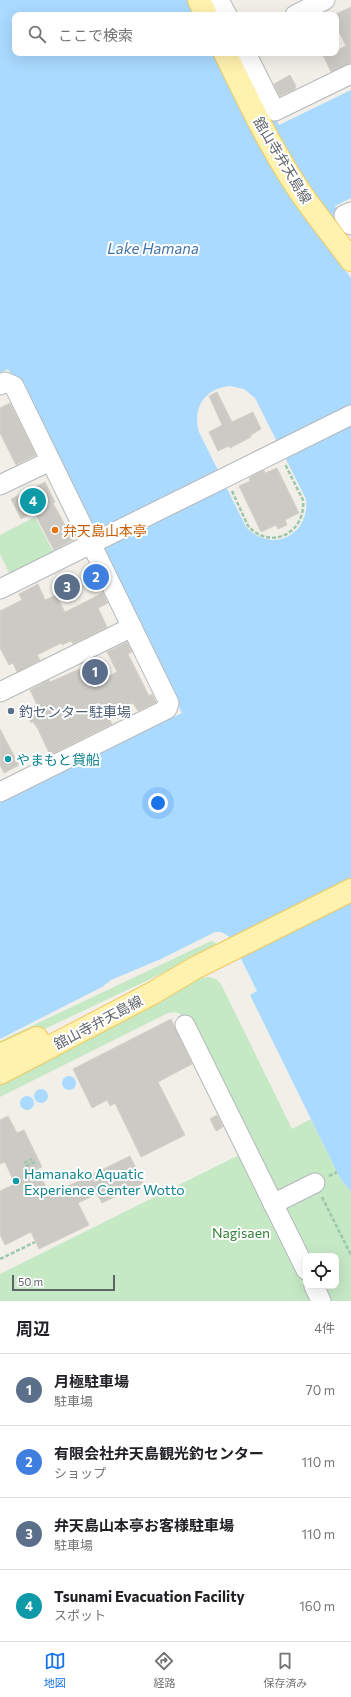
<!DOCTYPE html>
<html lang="ja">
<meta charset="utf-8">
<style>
body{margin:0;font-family:Commissioner,"Noto Sans JP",sans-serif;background:#f2f2f2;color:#202124}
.controls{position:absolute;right:12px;bottom:12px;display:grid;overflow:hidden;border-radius:8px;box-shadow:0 4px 16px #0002}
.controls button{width:36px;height:36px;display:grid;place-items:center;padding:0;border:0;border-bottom:1px solid #e0e0e0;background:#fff;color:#202124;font:20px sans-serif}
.scale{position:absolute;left:12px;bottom:10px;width:103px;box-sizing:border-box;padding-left:4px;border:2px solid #5f6368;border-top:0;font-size:11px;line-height:14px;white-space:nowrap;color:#5f6368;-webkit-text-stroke:3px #fff;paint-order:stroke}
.you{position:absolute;left:158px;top:803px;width:14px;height:14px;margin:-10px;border:3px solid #fff;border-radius:50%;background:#1a73e8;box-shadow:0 0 0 6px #1a73e833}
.badge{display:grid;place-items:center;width:26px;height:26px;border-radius:50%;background:#1a73e8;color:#fff;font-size:13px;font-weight:700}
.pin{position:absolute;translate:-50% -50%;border:2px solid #fff;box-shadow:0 1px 4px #0006}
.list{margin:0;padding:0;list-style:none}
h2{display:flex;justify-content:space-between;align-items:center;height:52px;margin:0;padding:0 16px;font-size:17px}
h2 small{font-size:13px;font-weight:400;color:#757577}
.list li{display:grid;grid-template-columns:26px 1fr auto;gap:12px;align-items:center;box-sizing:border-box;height:72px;padding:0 16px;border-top:1px solid #e0e0e0}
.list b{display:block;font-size:15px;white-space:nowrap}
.list p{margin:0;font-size:13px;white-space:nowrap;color:#757577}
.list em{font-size:13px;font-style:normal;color:#757577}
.icon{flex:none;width:22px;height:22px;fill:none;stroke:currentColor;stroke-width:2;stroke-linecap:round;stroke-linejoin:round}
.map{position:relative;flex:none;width:351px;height:1301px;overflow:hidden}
.search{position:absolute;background:#fff;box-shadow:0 4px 16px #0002;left:12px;right:12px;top:12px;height:44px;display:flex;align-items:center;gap:10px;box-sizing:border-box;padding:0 14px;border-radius:8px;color:#757577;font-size:15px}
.sheet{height:340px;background:#fff}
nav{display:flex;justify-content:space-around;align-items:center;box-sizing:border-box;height:56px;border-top:1px solid #e0e0e0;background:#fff;font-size:11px;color:#757577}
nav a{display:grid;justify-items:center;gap:2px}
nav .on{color:#1a73e8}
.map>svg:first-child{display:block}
.green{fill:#c5e8c5;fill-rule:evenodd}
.water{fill:#aadaff;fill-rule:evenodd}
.building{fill:#cccac5;stroke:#d6d1c6}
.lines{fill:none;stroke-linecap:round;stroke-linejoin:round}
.minor-casing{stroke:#b5b8bc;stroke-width:21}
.major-casing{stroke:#f2c960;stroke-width:24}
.path{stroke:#9cc7a9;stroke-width:2.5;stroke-dasharray:4 2;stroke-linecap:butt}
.minor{stroke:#fff;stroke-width:19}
.major{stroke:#fff2af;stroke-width:22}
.food-dot{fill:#e8710a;stroke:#fff;stroke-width:1.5}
.service-dot{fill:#5c6f8a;stroke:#fff;stroke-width:1.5}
.culture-dot{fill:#0f9aa8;stroke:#fff;stroke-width:1.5}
.labels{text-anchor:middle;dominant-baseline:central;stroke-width:4;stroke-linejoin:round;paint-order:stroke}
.street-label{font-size:14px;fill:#5f6368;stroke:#fff}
.food-label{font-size:14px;fill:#c56008;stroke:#fff;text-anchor:start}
.service-label{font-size:14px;fill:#4e5e75;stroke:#fff;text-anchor:start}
.culture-label{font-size:14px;fill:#0d838f;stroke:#fff;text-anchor:start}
.park-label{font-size:14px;fill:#348238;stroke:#fff}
.water-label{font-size:15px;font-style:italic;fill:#4174aa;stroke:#fff}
</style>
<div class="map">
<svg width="351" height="1301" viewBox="0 0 351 1301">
<rect width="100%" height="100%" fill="#f1efe8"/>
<g class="green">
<path d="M35,517l19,36 -44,22 -10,-21v-19z"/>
<path d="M211,941l5,2 -2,6 -214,101v-9z"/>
<path d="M210,977l6,2 5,5 71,145 19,-10 29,59 11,14v109h-351v-27l251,-125 -64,-128c-6,-8 -10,-10 -19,-8l-168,84v-16l201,-103zM306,1256h30v30h-30z"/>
</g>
<g class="water">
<path d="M0,0h187l8,15h-180v38h199l38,77 23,-13 4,8 72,-35v108l-16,8 3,7 -22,17 35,48v914l-11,-14 -90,-183 7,-4 -26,-52 -4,-4 -6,-3h-6l-54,27 -50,21 -9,7 -102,52v-236l182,-90 -163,-333 -8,-6 -3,-5 -8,4zM230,386l14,3 11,9 51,101c4,37 -35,55 -60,28l-47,-95c-7,-24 6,-44 31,-46z"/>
<circle cx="69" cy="1083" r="7"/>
<circle cx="41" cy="1096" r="7"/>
<circle cx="27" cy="1103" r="7"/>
</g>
<g class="building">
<path d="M351,7v56l-20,9 -9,-19h14v-2l10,-5 -10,-20v-12z"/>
<path d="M290,75l6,11 -1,3 -15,7 -6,-12z"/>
<path d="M217,392l15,30 21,-10 8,17 -10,6v2l-21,11 -1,-2 -11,5 -9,-19 13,-7 -13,-29z"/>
<path d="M10,403l26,52 -20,10 -16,-32v-25z"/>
<path d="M277,468l22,45 -14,7 2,5 -9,4 -2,-4 -15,7 -22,-46 11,-5 -1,-3 15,-8 1,3z"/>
<path d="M45,482l10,20 -2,1 20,37 -19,10 -20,-38 -13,7 -10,-20z"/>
<path d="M38,584l7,16 11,-5 9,17 38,-19 5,10 -10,5 9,19 -34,17 -2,-3 -9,4 -1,-2 -24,12 3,5 -23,12 -4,-9 -4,2 -9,-17v-37l22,-11 -3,-6z"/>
<path d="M127,642l5,10 -4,2 21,42 3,-2 4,8 -18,9 -5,-8 -25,13 4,8 -62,31 -12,-26 -5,-7 -2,1 -6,-12 12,-6 -7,-15 19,-10 1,2 34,-15 8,18 25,-13 -10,-20z"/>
<path d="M0,729l19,36 -15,8 -4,-8z"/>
<path d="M171,1019l21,45 -34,18 27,53 -44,22 -26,-54 -5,3 -3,-6 -15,8 -19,-39z"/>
<path d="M217,1115l6,12 -7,4 -6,-12z"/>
<path d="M8,1116l9,17 7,-3 18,37 -5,2 13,26 80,-39 13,27 -41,20 -5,-9 -19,9 11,22 -50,24 -8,-17 -26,13 -5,-10v-44l15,-7 -10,-22 -5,2v-44z"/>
</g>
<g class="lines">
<defs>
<g id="minor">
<path d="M219,0l8,15"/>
<path d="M295,15l30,-15"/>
<path d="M246,53l29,58 76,-37"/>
<path d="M351,212l-7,3 7,10"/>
<path d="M0,385l5,-3 9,4 155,317 -2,6 -167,83"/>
<path d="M0,485l50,-24"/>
<path d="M0,589l351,-174"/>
<path d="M0,692l132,-65"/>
<path d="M185,1025l121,245"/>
<path d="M273,1204l42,-21"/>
<path d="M314,1286l7,15"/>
</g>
<g id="major">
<path d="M199,0l7,15"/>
<path d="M225,53c22,45 43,90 70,131 17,27 38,51 56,76"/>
<path d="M0,1055l37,-17"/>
<path d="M0,1073l151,-79 44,-26 156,-78"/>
</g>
</defs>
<use href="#minor" class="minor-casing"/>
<use href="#major" class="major-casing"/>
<g class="path">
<path d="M232,491l16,35c23,25 58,7 55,-26l-18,-36"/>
<path d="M24,1163l8,-4"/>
<path d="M26,1166l9,-4"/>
<path d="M329,1176l8,-4"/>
<path d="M322,1197l29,58"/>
<path d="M0,1259l35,-17"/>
</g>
<use href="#minor" class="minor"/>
<use href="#major" class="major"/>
</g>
<circle class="food-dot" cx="55" cy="530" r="4"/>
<circle class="service-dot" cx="11" cy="711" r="4"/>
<g class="culture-dot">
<circle cx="8" cy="759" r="4"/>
<circle cx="16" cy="1181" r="4"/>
</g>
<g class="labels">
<g class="street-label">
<text transform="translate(283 160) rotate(59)">舘山寺弁天島線</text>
<text transform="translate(98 1022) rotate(-28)">舘山寺弁天島線</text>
</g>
<g class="food-label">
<text x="63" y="530">弁天島山本亭</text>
</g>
<g class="service-label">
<text x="19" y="711">釣センター駐車場</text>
</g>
<g class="culture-label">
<text x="16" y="759">やまもと貸船</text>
<text x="24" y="1173">Hamanako Aquatic<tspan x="24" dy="16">Experience Center Wotto</tspan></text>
</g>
<g class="park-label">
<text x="241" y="1232">Nagisaen</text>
</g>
<g class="water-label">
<text x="153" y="248">Lake Hamana</text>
</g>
</g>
</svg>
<div class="controls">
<button><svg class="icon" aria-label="locate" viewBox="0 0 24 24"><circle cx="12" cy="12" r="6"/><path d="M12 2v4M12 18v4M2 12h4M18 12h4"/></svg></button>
</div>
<div class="scale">50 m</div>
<div class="you"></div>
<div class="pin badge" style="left:95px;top:672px;background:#5c6f8a">1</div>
<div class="pin badge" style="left:96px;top:577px;background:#3f7fe0">2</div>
<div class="pin badge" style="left:67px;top:587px;background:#5c6f8a">3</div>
<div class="pin badge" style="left:33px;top:501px;background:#0f9aa8">4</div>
<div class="search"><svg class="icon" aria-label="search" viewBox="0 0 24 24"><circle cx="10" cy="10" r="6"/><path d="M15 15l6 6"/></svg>ここで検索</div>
</div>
<section class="sheet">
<h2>周辺<small>4件</small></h2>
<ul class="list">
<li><span class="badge" style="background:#5c6f8a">1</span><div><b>月極駐車場</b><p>駐車場</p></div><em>70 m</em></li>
<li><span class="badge" style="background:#3f7fe0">2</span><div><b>有限会社弁天島観光釣センター</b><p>ショップ</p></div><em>110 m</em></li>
<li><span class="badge" style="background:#5c6f8a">3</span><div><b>弁天島山本亭お客様駐車場</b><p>駐車場</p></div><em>110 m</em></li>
<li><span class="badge" style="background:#0f9aa8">4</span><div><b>Tsunami Evacuation Facility</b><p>スポット</p></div><em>160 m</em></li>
</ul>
</section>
<nav>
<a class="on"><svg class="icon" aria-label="map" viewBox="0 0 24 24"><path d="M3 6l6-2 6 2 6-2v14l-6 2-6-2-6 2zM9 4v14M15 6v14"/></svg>地図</a>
<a><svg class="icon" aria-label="directions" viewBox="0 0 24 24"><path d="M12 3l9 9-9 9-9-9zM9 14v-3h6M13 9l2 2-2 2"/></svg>経路</a>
<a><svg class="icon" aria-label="saved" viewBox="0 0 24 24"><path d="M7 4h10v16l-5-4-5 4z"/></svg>保存済み</a>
</nav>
